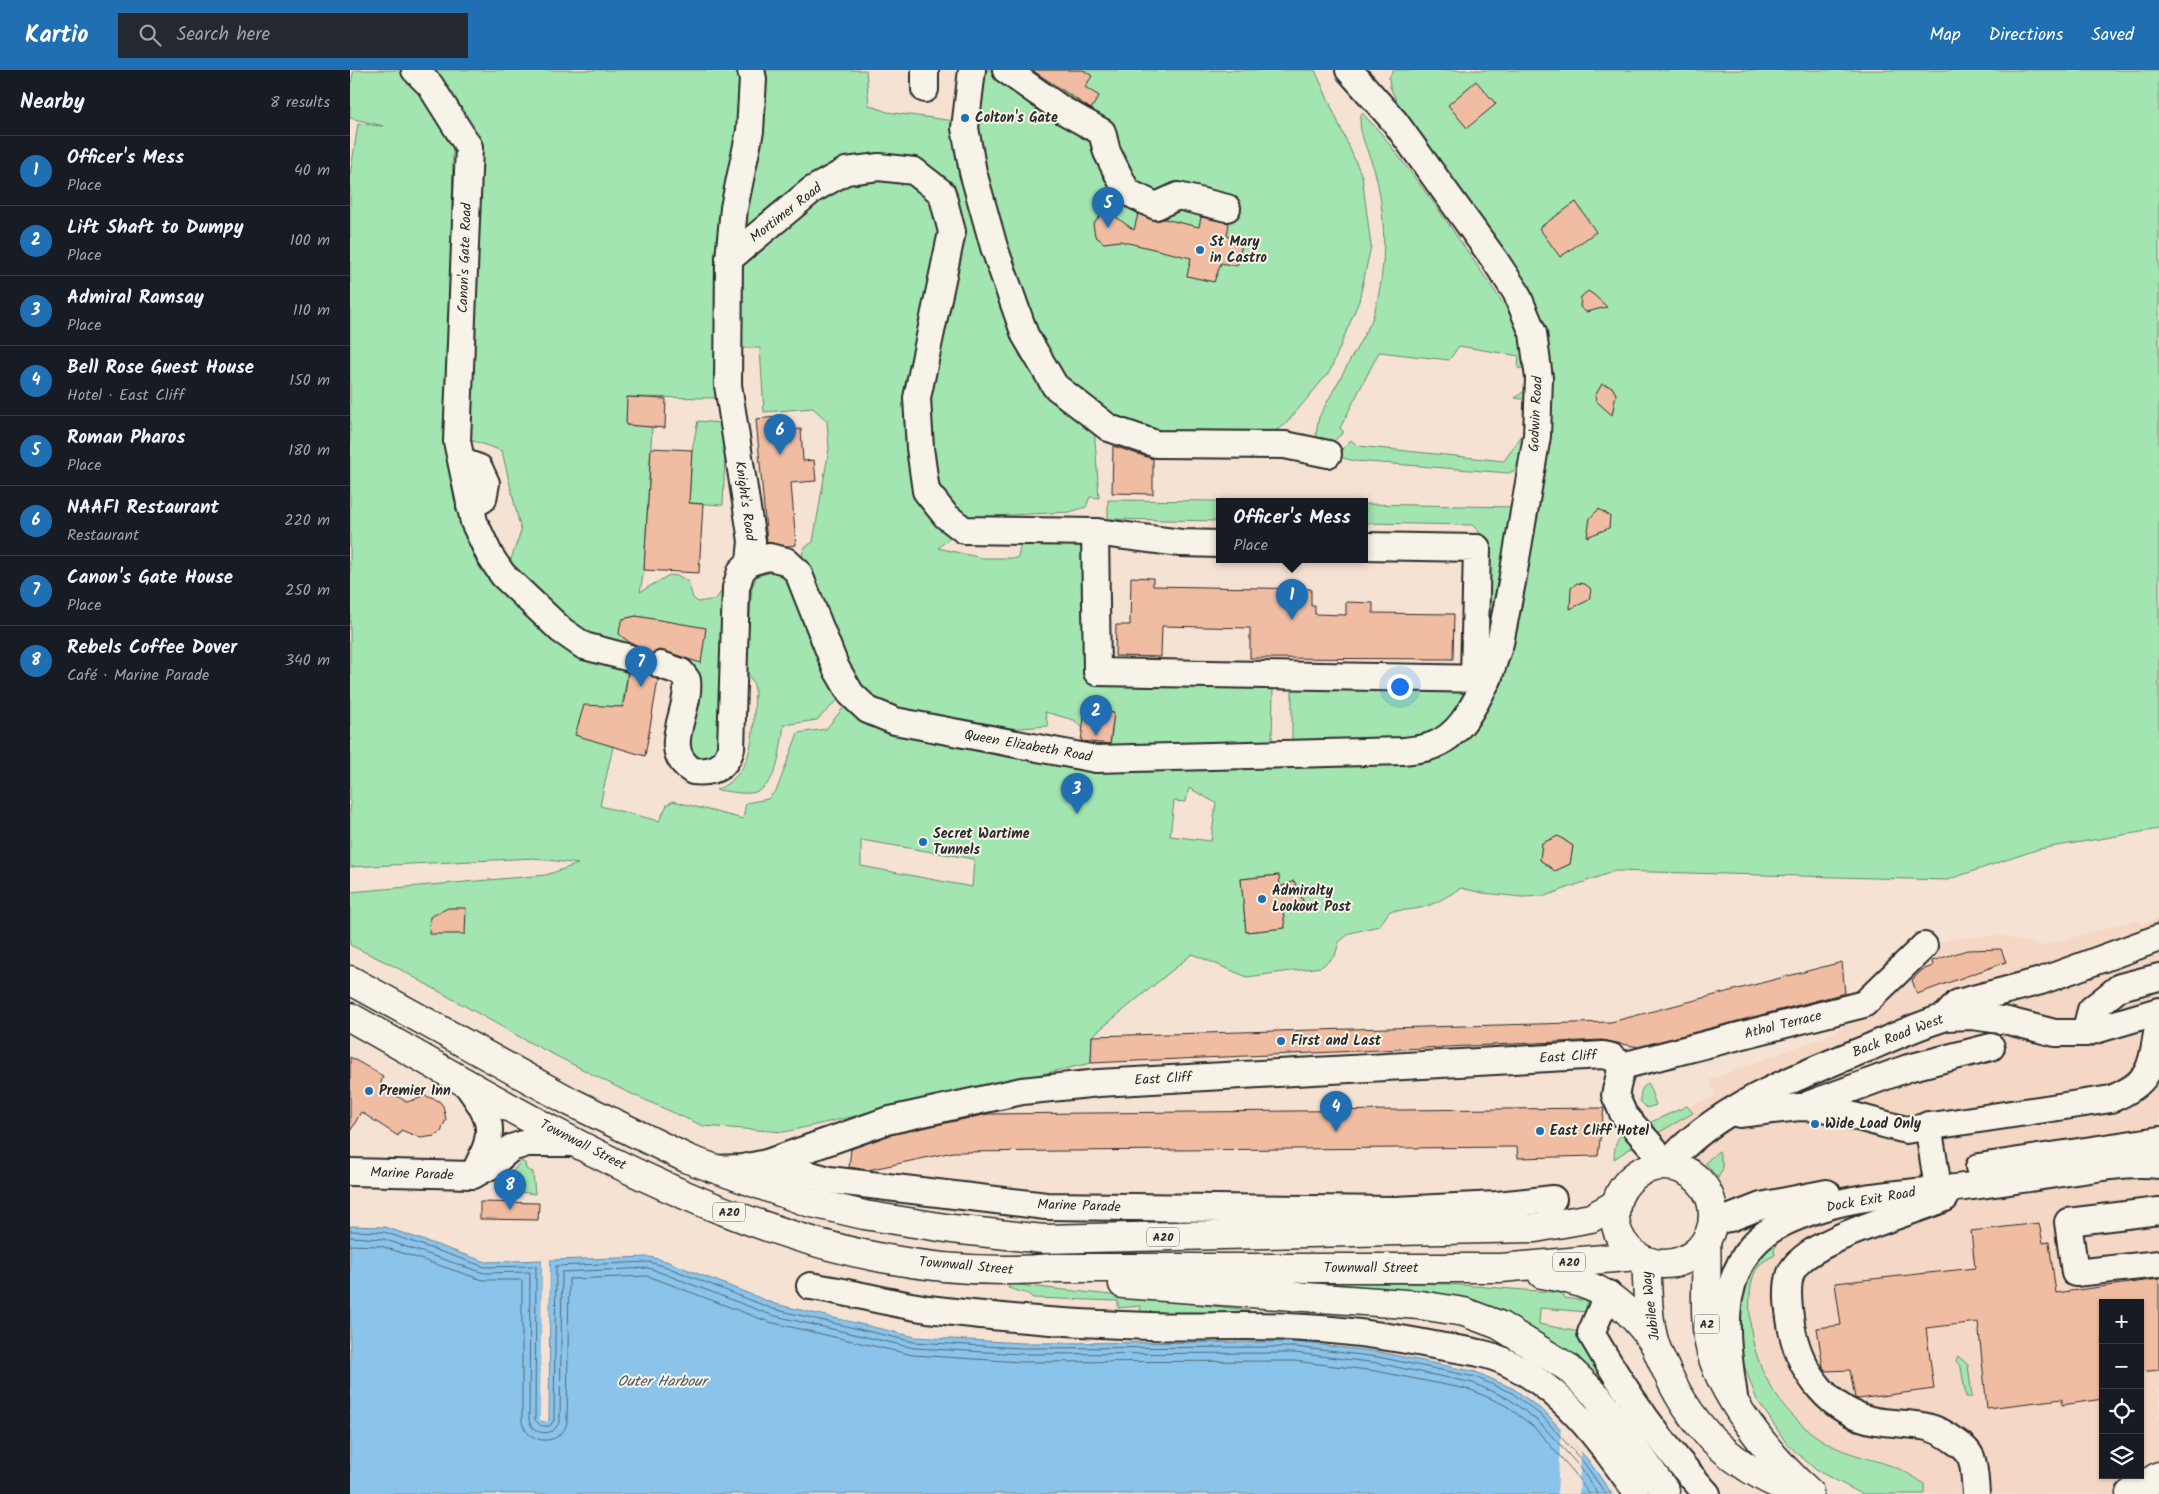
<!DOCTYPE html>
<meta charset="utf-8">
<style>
body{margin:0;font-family:Kalam,sans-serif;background:#242831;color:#f1f3f6}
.controls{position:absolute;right:15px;bottom:15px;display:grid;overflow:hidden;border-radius:0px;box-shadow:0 1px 4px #0004}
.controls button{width:45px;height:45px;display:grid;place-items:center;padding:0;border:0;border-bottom:1px solid #363941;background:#171b24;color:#f1f3f6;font:25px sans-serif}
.you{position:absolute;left:1049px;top:616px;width:18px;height:18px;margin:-12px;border:4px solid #fff;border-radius:50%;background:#1a73e8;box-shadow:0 0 0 8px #1a73e833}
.badge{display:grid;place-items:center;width:32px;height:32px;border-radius:50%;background:#1f6fb2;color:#fff;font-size:16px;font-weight:700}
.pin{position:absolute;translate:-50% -41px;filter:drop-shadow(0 1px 2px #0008)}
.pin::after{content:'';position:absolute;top:26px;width:18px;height:15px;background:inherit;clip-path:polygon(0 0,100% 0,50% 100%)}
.popup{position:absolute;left:866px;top:428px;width:152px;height:65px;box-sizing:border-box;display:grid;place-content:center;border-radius:0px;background:#171b24;filter:drop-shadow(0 1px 4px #0005);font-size:16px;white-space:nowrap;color:#9ea1a6}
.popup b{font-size:19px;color:#f1f3f6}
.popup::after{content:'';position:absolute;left:50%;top:100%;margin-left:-10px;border:10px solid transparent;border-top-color:#171b24}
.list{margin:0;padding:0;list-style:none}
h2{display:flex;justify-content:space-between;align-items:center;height:65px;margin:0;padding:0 20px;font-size:21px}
h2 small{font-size:16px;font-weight:400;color:#9ea1a6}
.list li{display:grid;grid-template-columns:32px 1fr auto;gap:15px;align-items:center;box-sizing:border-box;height:70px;padding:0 20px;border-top:1px solid #363941}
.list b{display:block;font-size:19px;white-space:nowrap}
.list p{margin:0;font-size:16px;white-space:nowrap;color:#9ea1a6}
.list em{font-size:16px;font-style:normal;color:#9ea1a6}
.icon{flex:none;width:28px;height:28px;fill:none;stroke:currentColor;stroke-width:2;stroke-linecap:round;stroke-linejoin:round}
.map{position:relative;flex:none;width:1809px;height:1424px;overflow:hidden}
header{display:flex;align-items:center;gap:30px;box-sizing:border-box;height:70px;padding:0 25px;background:#1f6fb2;color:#fff}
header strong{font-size:24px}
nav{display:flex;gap:28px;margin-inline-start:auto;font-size:18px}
.search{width:350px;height:45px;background:#242831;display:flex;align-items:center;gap:12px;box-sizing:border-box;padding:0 18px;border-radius:0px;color:#9ea1a6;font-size:19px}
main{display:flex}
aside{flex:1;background:#171b24}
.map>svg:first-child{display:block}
.built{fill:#f4d7c4;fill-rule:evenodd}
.green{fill:#a2e5b0;stroke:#66886e;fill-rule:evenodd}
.water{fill:#8bc4ea;stroke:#65879e}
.pier{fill:#f5e2d3}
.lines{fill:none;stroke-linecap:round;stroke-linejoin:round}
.shore{stroke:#516877;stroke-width:1}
.building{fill:#f0bca2;stroke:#2b2b2b}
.minor-casing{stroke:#2b2b2b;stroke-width:30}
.highway-casing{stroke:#2b2b2b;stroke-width:31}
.minor{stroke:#f7f3e8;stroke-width:26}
.highway{stroke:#f7f3e8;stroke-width:28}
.poi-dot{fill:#1f6fb2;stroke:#f7f3e8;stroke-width:2}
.labels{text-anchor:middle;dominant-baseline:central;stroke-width:4;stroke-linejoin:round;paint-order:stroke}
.shield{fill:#f7f3e8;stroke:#686764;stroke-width:1}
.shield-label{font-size:12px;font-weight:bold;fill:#2b2b2b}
.poi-label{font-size:14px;font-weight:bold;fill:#2b2b2b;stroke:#f7f3e8;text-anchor:start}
.street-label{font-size:14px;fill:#2b2b2b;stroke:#f7f3e8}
.water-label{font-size:15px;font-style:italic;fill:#485964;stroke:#f7f3e8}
</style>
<header>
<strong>Kartio</strong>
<div class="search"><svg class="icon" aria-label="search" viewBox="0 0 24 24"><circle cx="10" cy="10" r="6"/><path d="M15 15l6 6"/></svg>Search here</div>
<nav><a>Map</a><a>Directions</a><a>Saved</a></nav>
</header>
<main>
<aside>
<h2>Nearby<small>8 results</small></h2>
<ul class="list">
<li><span class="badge">1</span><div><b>Officer's Mess</b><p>Place</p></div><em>40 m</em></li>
<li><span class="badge">2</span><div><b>Lift Shaft to Dumpy</b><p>Place</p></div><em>100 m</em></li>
<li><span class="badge">3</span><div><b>Admiral Ramsay</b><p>Place</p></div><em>110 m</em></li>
<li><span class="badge">4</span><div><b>Bell Rose Guest House</b><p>Hotel · East Cliff</p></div><em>150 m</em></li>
<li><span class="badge">5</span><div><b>Roman Pharos</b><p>Place</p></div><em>180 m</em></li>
<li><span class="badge">6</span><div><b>NAAFI Restaurant</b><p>Restaurant</p></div><em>220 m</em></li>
<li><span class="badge">7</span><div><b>Canon's Gate House</b><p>Place</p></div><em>250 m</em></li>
<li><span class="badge">8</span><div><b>Rebels Coffee Dover</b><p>Café · Marine Parade</p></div><em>340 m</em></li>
</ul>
</aside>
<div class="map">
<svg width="1809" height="1424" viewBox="0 0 1809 1424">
<rect width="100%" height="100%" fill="#f5e2d3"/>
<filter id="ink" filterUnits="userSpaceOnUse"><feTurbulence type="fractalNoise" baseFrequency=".02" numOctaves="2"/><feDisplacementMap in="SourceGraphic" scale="10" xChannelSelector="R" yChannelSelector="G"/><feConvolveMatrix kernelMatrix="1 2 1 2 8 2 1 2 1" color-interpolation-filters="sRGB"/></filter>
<g filter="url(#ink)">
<path class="built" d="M1809,849v575h-235v-10l-36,-21 -41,-11 -33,-16 -21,-20 -22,-31 -15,-29 -6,-30 -1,-28 5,-20 6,-14 15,-9 -1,-6 12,-17 -2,-37 -51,9 -15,-26 -13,-15 -53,-31 -1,-10 64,-26 -5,-16 119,-45 43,-26 58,-60 20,-10 48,-4 44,11 94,-26 7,4zM1753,1233h37v172h-37z"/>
<g class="green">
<path d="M4,0h393l-25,328 -94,-1 -2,28 26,2 -8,143 -4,22 29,-17 10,1 9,6 5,16 5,4 18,-3 7,-10 4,-2 -7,160 -5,11 -16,2 -10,-9 -10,-93 -6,-35 -37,-7 -13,3 -4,15 12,10v4l-46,-10 -75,-76 11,-31 -19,-80 -45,-16 12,-287 -16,-4 -4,298 5,55 38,79 88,83 48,10c-6,46 -19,91 -28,137l59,15 8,-16 6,-4 70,18 3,-16 22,-4 9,-10 21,-56 28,-4 18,-22 24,19 16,3 15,6 145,27 49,7 337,-7c26,-14 39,-26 55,-51l59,-355 -126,-211 -28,-58 -1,-10 5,-7h765v759l-120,20 -92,31 -332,-9 -70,25 -23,1 -39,-4 -22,-5c-29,18 -37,22 -71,23l-11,15 -29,7 -11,9 -4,14 -14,11 -74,10 -55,-23 -100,82 -1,27 -307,69 -81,-6 -80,-36 -96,-49 -133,-75 -44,-21v-53l196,-17 32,-11 -44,-6 -184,9v-691l8,-52 25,2 -33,-8v-32zM839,718l27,15 -5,38 -41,-5 4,-35 12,1zM1209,766l14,10 -3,18 -15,7 -15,-11 3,-17zM511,770l113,19 -2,28 -111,-21zM928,805l2,12 14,-6 9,20 -20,9 2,18 -39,4 -5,-53z"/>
<path d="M408,0h108l3,35 18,7 68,9 15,65 50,171 37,41 37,27 5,73 -9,-1 -4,10 -16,5 -118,6 -1,19 -13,11 44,10h36l3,-16 12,-3 59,1v144l181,4 -1,56 -162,4 4,-35 -29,-3 -2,18 -9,-8 -29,-8 3,14 -54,4 -93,-17 -21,-7 -12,-8 -14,-15 -46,-113 -7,-11 3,-11 9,-6 16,-93 -2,-28 -14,-13 -49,4 -4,-64h-24l-1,-68c5,-27 88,-94 115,-101 29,-8 60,-1 88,-6l-53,-13 -20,5 -20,1 -33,19 -77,64c9,-51 30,-128 23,-179z"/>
<path d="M637,0h328l47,106 9,70 -12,55 -29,70 -45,54 -15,9 -116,-2 -35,-11 -35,-20 -53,-67 -57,-206 8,-51z"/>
<path d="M1012,43l19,20 55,73 69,100 20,37 3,26 -10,-1 1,-12 -60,-10 -10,14 -70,-8 -39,76 4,4 -19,17 -9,-15 3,-17 52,-95c16,-45 16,-100 5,-146 -3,-15 -22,-49 -14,-63z"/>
<path d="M1173,322l8,3 -13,74 -9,4 -154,-12 -20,-5 16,-16 7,6 146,15 21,-30 4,-31 -14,-2z"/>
<path d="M348,351l22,2 6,7 -3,75 -34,-2 3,-53z"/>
<path d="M758,430l111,1v20l-111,-2z"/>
<path d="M1015,434l149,3 -28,160 -1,-129 -13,-13 -107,-2z"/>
<path d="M422,502l16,6 52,120 -23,22 -33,5c-4,22 -5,64 -33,68 -11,1 -24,-2 -35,-3 41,-17 37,-61 39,-99 0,-10 -8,-15 -9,-25l6,-79 5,-11z"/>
<path d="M942,616l169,5 5,5 -7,17 -31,24 -136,8z"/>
<path d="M1298,1013l8,22 -9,3 -7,-7c0,-8 1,-13 8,-18z"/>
<path d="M1337,1036l6,7 -37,21 -4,-2 -1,-10z"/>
<path d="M1279,1061l11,11 -26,17c1,-13 1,-24 15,-28z"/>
<path d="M1369,1081l4,17 -5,10 -13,-15z"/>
<path d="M171,1091l4,2 1,6 7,3 2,22 -30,-4 -2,-6z"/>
<path d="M1422,1172l4,4 -2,3 1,6c-5,3 -12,6 -16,10 -10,14 -10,36 -9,52 1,57 44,117 97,135 32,11 49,11 77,32v10h-62l-46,-24 -29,-26 -31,-46 -12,-33 -8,-40 7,-49z"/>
<path d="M969,1212l129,2 115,9 1,5 23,3v11l-47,-4 -1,16 45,9 38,71 -34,-36 -50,-36 -52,-24 -168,-20z"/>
<path d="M660,1214l239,26 2,9 -110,2 -1,-15 -22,2v-7l-85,-3 -5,-4 -20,-6z"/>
<path d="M1608,1286l10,9 4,32h-6l-5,-30 -5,-6z"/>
</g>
<path class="water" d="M0,1156l35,1 101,35 56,-2v161l7,-1 1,-160 100,-3 16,4 109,43 140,33 107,6 273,-1 84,10 97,20 38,17 33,25 41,46 24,34h-1262z"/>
<g class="pier">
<path d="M192,1190h2l-1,159h3l2,-159h2l-2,162 -8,-2z"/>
<path d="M1211,1358l20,24 -2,42h-22z"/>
</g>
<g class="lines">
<g class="shore">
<path d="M0,1161l34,1 101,35 51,-1 -1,154 6,6h9l4,-6 2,-154 93,-4 15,4 109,43 141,33 107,6 274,-1 83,10 97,20 37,16 31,24 41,46 22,31"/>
<path d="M0,1167l33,2 101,34 46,-1 -1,148c3,12 13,15 24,11l7,-9 2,-150 87,-4 122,47 143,33 107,6 274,-1 82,10 96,20 36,16 30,23 40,44 19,28"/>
<path d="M0,1175l31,1 102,34h39v142c6,24 39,24 45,1l2,-144 79,-3 121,46 144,33 108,7 273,-1 82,10 95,19 34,15 29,22 39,44 16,23"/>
</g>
</g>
<g class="building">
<path d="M682,0h51l9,6 -7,11 14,9 -8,13z"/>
<path d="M1126,11l20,23 -29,24 -19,-23z"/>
<path d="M1226,132l20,30 -36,25 -21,-29z"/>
<path d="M762,144l22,16 4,-16 17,7 9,-2 35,8 2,-10 28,6 -2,13 16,4 -6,26 -16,-3 -7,19 -27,-6 4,-18 -71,-17 -16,2 -9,-7 -2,-12 8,-9z"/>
<path d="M1238,221l6,4 13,12 -21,5 -6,-5 1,-10z"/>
<path d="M1252,314l10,3 4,7 -4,21 -16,-14 -1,-5z"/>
<path d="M277,327l39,2 -1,29 -39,-3z"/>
<path d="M436,346l1,14 14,-1 2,32 11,-1 2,21 -25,2 5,62 -9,1 -20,-4 -11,-123z"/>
<path d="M763,376l40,13v35l-41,-1z"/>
<path d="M301,378l41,2 -3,53 14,1 -4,69 -55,-3z"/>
<path d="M1249,439l11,7 -1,12 -22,9 3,-19z"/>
<path d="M781,507l22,1v8l158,3v17h4v8l31,1v-13l27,1v10l81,1 -1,45 -203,-1v-30l-88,-2 -1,31 -46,-1 1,-31h14z"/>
<path d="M1227,513l8,1 6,5 -1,6 -1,5 -19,9 1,-21z"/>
<path d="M286,546l70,12 -5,35 -42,-13 -7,3 -5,7 -1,7 3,7 9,6 -13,76 -70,-21 9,-30 39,2 5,-34 6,-1 7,-4 4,-7v-6l-5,-8 -11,-5 -10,-8 1,-8 3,-7z"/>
<path d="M735,640l29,3 -4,31 -29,-3z"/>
<path d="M1208,766l15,10 -3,18 -15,7 -15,-11 2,-17z"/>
<path d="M929,805l1,12 14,-6 9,20 -20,9 2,18 -39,4 -5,-53z"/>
<path d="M98,838h18l-1,26h-36l1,-17z"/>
<path d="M1651,879l5,13 -89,32 -5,-14 10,-10 11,-4 -1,-5 35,-11z"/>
<path d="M1492,892l3,31 -207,54 -36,-7 -511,23 1,-27 519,-14z"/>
<path d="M0,987l33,19 -3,10 27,16 19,-6 13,5 4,5 3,13 -5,13 -6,4 -14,2 -20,-8 -3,6 -37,-24 -11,20z"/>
<path d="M1254,1038l-6,48 -80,2 -1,-11 -564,5 -85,18 -19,-3 2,-18 39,-14 98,-21z"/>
<path d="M130,1132l59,1 -1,17 -58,-1z"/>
<path d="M1689,1153l4,20 6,-1 7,51 103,-14v91l-19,2v-69h-37v96l-41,6v-6l-75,9 -9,-86 -52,6 8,61 -76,10 -3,-1 -5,-28 -24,1 -3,-4 -6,-39 24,-3 -6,-42 140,-15 -4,-37z"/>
</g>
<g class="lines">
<defs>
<g id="minor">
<path d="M65,0l15,15 39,62 -12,294 17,81 16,34 13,19 58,55 23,16 46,12"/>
<path d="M575,0v19"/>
<path d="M622,0l-7,58 8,44 21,75 31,88 30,51 54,42 47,16 129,1 43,9"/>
<path d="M656,0l58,41 38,21 5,20 20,40 29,14 22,-10 49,12"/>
<path d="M379,189l83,-69 34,-19 33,-4 35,4 28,22 10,39 -35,166 3,50 6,43 20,25 18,14 131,2 86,11 39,1"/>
<path d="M112,392l17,6 7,15 -3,16 -13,7"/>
<path d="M745,462l2,140 391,7 12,-36 12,-61 25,-146 2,-58 -6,-45 -17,-41 -22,-33 -99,-137 -46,-52"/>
<path d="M1014,476l113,2 -3,130"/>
<path d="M400,492l19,-5 17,4 12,11 38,96 15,26 17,16 27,11 201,38 307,-8c10,-1 22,-2 31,-6 28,-11 40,-41 54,-66"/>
<path d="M311,595l20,7 6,8c4,32 -29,69 6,91 20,2 33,-3 38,-23l5,-160 5,-17 9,-9 2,-21 -24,-156 1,-126 5,-51 16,-77 3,-52 -2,-9"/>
<path d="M1596,946l12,-13 83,-22 118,-43"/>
<path d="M1735,963l6,-23 29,-23 39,-10"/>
<path d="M1272,996l242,-62 60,-58"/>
<path d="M1272,996l-7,29 9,20 31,35 6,16"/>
<path d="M115,1012c29,39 32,49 8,93"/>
<path d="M1460,1034l98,-36 83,-21"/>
<path d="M1389,1044l60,-7 25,1 82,22 205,-31c44,-18 40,-35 48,-77"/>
<path d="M1578,1055l8,50"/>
<path d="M417,1093l62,17 217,26 349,4 102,-5 56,-6"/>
<path d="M1316,1096c44,-56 136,-92 202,-118 25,-11 51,-23 78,-31l26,-1 36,5 47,12h30l74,-22"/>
<path d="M1629,1097l180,-27"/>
<path d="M363,1099l30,-1 24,-5 119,-42 136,-30 77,-8 504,-28 9,2 10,9"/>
<path d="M0,1102l123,3 17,-9 21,-18 16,-5h47"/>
<path d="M1595,1128c-33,15 -141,42 -154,75 -6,16 -2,40 1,57 9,43 38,83 84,91 30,5 52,-1 79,20 6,4 13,9 16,16 4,11 4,25 5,37"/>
<path d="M1809,1141l-91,11 7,51 84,-9"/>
<path d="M1362,1151l18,-3 31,-12 66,-13"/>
<path d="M460,1216c40,6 79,17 118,23 73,9 149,15 222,17 46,2 92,-2 138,1 51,2 101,9 151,19 22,4 48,6 69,17 56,27 92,77 127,127"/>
<path d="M1258,1224l-17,39c33,58 71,112 116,161"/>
<path d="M1384,1327c-7,-52 -18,-108 19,-152 17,-19 42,-28 65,-36 49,-16 103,-16 154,-23 35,-4 69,-10 104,-15 28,-4 55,-9 83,-6"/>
</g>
<g id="highway">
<path d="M0,910l221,122 117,57 120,43 56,13 88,14 91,10 492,-11 56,-10 25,-14"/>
<path d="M0,947c211,119 450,273 703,251h448l136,-12"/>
<circle cx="1314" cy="1145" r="49"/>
<path d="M1356,1170c2,35 -3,69 3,103 9,50 63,116 100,149"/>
<path d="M1296,1191c2,27 1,58 9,83 3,10 8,19 12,28 28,62 71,98 133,122"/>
<path d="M1192,1204c55,9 79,23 112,69"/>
<path d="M773,1214l297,21 44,7 35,13 68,42 30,29 68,95"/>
<path d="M1780,1424l29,-18"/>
</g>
</defs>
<use href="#minor" class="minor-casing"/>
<use href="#highway" class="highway-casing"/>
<use href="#minor" class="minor"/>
<use href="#highway" class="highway"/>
</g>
</g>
<g class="poi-dot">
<circle cx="615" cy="48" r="5"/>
<circle cx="850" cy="180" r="5"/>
<circle cx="573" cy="772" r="5"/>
<circle cx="912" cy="829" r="5"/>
<circle cx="931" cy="971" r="5"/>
<circle cx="19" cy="1021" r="5"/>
<circle cx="1465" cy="1054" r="5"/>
<circle cx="1190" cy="1061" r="5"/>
</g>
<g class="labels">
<g class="shield">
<rect x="363" y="1132.5" width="32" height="19" rx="4"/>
<rect x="797" y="1157.5" width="32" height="19" rx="4"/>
<rect x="1203" y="1182.5" width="32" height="19" rx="4"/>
<rect x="1344.5" y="1244.5" width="25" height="19" rx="4"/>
</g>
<g class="shield-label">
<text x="379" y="1142">A20</text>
<text x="813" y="1167">A20</text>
<text x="1219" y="1192">A20</text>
<text x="1357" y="1254">A2</text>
</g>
<g class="poi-label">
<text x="625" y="48">Colton's Gate</text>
<text x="860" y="172">St Mary<tspan x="860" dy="16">in Castro</tspan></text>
<text x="583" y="764">Secret Wartime<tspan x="583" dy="16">Tunnels</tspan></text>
<text x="922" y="821">Admiralty<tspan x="922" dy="16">Lookout Post</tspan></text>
<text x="941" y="971">First and Last</text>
<text x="29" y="1021">Premier Inn</text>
<text x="1475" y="1054">Wide Load Only</text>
<text x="1200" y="1061">East Cliff Hotel</text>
</g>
<g class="street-label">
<text transform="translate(436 143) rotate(-38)">Mortimer Road</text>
<text transform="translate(115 188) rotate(-88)">Canon's Gate Road</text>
<text transform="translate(1186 344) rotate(-87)">Godwin Road</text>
<text transform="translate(395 431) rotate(82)">Knight's Road</text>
<text transform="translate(678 676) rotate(10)">Queen Elizabeth Road</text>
<text transform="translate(1433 955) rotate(-14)">Athol Terrace</text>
<text transform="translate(1548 966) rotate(-21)">Back Road West</text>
<text transform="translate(1218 987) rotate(-3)">East Cliff</text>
<text transform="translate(813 1009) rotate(-3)">East Cliff</text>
<text transform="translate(233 1075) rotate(27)">Townwall Street</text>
<text transform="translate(62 1104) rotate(2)">Marine Parade</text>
<text transform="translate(1521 1130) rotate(-10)">Dock Exit Road</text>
<text transform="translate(729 1136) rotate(2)">Marine Parade</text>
<text transform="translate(616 1196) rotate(5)">Townwall Street</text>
<text x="1021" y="1198">Townwall Street</text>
<text transform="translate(1301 1236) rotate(-97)">Jubilee Way</text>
</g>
<g class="water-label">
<text x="312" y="1312">Outer Harbour</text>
</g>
</g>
</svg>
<div class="controls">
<button>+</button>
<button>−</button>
<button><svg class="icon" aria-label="locate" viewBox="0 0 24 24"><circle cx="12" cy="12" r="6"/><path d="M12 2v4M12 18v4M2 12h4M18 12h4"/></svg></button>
<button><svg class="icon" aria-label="layers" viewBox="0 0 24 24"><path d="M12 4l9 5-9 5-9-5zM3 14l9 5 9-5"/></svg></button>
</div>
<div class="you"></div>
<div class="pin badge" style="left:942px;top:550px">1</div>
<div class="popup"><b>Officer's Mess</b>Place</div>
<div class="pin badge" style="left:746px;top:666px">2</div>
<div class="pin badge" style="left:727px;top:744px">3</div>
<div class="pin badge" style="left:986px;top:1062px">4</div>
<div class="pin badge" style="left:758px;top:158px">5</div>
<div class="pin badge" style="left:430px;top:385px">6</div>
<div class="pin badge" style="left:291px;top:617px">7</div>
<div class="pin badge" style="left:160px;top:1140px">8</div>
</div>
</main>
